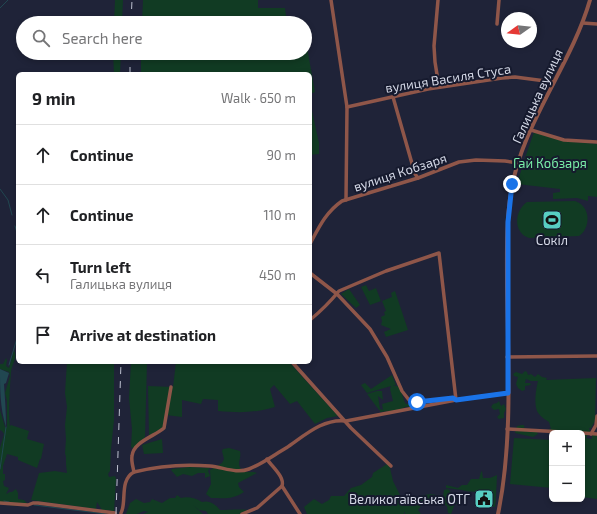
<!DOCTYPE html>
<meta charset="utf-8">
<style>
body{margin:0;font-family:"Exo 2",sans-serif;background:#f6f6f6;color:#202124}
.controls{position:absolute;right:12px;bottom:12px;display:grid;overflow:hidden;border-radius:6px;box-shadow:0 2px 6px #0003}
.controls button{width:36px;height:36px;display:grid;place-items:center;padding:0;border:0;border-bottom:1px solid #e0e0e0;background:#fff;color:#202124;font:20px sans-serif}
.compass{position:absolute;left:501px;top:12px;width:36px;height:36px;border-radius:50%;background:#fff;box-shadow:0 2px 6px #0003;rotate:255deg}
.stop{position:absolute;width:12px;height:12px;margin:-9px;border:3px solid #1a73e8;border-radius:50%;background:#fff}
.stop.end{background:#1a73e8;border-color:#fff;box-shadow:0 1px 4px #0008}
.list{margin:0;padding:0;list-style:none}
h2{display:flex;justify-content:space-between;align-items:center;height:52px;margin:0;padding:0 16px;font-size:17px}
h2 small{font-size:13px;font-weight:400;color:#757577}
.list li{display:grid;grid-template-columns:26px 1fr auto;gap:12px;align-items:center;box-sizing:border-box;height:60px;padding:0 16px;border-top:1px solid #e0e0e0}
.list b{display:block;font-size:15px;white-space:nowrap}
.list p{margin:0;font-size:13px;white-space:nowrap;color:#757577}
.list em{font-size:13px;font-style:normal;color:#757577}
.icon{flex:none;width:22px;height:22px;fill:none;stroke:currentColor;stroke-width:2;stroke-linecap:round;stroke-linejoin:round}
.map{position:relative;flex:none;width:597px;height:514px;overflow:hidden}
.search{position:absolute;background:#fff;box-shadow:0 2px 6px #0003;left:16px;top:16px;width:296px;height:44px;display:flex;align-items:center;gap:10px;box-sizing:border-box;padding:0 14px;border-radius:22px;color:#757577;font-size:15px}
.panel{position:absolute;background:#fff;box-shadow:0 2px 6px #0003;left:16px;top:72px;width:296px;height:292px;border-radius:6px}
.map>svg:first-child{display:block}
.green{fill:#113b23}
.water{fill:#214751}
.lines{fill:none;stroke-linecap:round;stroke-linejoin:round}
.stream{stroke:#214751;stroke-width:1}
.minor{stroke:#8f5649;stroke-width:3.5}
.tertiary{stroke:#8f5649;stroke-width:4}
.rail{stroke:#bdc1d0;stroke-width:1;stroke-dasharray:7 7;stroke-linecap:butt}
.route{stroke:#1a73e8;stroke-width:5}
.labels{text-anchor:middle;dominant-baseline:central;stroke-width:4;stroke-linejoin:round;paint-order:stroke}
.street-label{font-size:13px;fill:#d4d8e6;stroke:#161a2e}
.park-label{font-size:13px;fill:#7aefa8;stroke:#161a2e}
.poi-label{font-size:13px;fill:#d4d8e6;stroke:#161a2e}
</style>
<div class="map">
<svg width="597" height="514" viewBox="0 0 597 514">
<rect width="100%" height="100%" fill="#1f2338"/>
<g class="green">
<path d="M115,0h8l-1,23h-8z"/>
<path d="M143,0h115v8h27l2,15h-145z"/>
<path d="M305,36l10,56 -5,2v-20h-169v-21h164z"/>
<path d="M113,53h8l-1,21h-6z"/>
<path d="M310,102l9,41v11l-9,1z"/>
<path d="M534,132l29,9 34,3v53l-9,-1v5l-11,-3 -24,1v-6l7,-1v-3l-43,-5 8,-26z"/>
<path d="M575,201c16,5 16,27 4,35l-50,2c-16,-5 -15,-27 -2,-36z"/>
<path d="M366,285l3,6 7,-3 5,13 -11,4 -9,-18z"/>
<path d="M349,289l11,16 -4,3 -15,-14z"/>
<path d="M395,291l13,39 -22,7 -2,-5 7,-3 -10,-4 1,-4 -1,-4 4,-2 -1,-3 2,-1 -4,-10 10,-4 -1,-4z"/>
<path d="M14,350c4,7 -2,14 -3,22 -1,14 -3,40 -1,54l1,-1 18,6 -2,8 17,5 -3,15h-1l-3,9 -19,-8v-3l-11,-3 -4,12v8h2v6l-2,1 1,5 5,2 -3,6 4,-2h2l4,-3 2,4v6l6,1 3,3 -13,3 -14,-3v-55l4,-14 -2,-3 -2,-1v-20l5,17 2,1v-27l-2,-8 5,-17 -1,-4 -9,-3v-5h3l3,-6 1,2 -1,6 3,2z"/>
<path d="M67,362h47v58l-3,29 -1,22 -2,3 1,3 6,-1 1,3 -2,33h-3l-1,-2h-8l-5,-8 -1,7 -65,-9 8,-27 16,-2 12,2 -1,-9v-7l-1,-4 1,-14 -1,-14 2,-18 -2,-14z"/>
<path d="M131,362h16l-2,75 -11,12 -3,-2 1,-18 -3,-31z"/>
<path d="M176,362h113l49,54 -11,2 -12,6 -18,-23 -7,3 -16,-19 -4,4 5,18c-21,6 -35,6 -57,4v-11l-15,-1 -2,5 -19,-4v17l-16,-2 -2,12 -15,9 -1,-50 25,1z"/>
<path d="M525,371l2,1 1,3 3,-1 4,3 3,-3 4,3 5,1 -1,2 50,-2 -1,43 -4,7h-2l2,5 -4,3 -1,2 6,1v-4h5v64l-15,-2v-64h-30v5h-1l-2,-9h2l-2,-7c-3,-2 -8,-5 -10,-8 -6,-7 -3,-25 -1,-33h-7l-5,-2 -1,4h5l1,2 -6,1v4l-3,1 -4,-3 -2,-4 2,-7 -4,-1 -1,-2 3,-2 6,2z"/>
<path d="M392,375l4,10 -3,1h5c5,6 4,12 8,18l14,-1 1,2 -1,1 -15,1 -5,3 -20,2v-2h-1l-12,-16 10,-3h5l1,9 -5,-4 2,13 3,1 -1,-6 11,-3 -3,-12 1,-3 -24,7 -6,-8 4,-2 6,6z"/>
<path d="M499,401l2,5 3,-2 2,5 -2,4v5l-5,1 -2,-2 3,-3 -1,-5 -5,1 -3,-3 2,-3 4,-1z"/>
<path d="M521,425h3l1,6 12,1 1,2 -5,3 -18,-4 2,-7z"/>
<path d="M514,438l38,2v48l-42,-4z"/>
<path d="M162,439l1,14 -19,1 -2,-9z"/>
<path d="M229,448l11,3c2,10 -6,13 5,21h9l3,1 -19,10 1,4 5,5c-12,8 -20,6 -33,6l-5,-4 5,-10 -1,-14 12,-7 2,-4 -2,-8 1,-2z"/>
<path d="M387,464l3,4 3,13 9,18v-2h12l16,-3 13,2 1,-6 4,-1 9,10h4l-1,5h-5l-4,10 -3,-1 -1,-7c-7,-4 -15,0 -22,-3l-4,3 -3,4 3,4h-16l-1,-3v3h-97l-3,-7 10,-8 8,5 7,-4 2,-4h13l7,-8 10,-3 11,-8 1,-4z"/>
<path d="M189,467l21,1 -2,3 2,5 -5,2v-5h-7l-6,3 -9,-2 -6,3 -6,-7 1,-1z"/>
<path d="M482,471l1,7h7l7,-3 -1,22 -1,1h1l-1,9 -6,-1 1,-8 2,-1 -1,-1 -7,-1c-5,-5 -11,-2 -18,-4 -7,-2 -13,-2 -20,-3v-3l12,3 4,-3h5l4,-6h8l2,-7z"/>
<path d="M177,495l4,3c6,-2 15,0 21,4 8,-2 13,2 18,8 10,0 19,-1 28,0l-9,4h-31l-2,-3 -7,-1 -6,-5 10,9h-60l5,-2 -4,-1 -7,3h-11l4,-11 6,-4 8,4 6,-1 2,-3 10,4 8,-5h5z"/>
</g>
<path class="water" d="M0,369l9,4 -3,10 -2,1c1,14 2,29 2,43 -6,-19 -6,-38 -6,-58z"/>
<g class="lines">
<g class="stream">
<path d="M0,8l8,-8"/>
<path d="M0,189l8,11 4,15"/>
<path d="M15,226l3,10"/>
<path d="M9,365l9,-30"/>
<path d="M0,469l6,-42"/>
<path d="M4,501l5,1"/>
<path d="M34,505l72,9"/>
</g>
<g class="minor">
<path d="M331,0l16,107 -1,93"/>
<path d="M438,0l-4,46 1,16 4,25"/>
<path d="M583,23l14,1"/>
<path d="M497,24l2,-24"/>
<path d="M393,97l22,77 3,4"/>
<path d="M347,107l81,-18 74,-11 13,-1 38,5"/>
<path d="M531,130l33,10 33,2"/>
<path d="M310,244c9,-17 16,-32 32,-43l76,-23 41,-16 17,-2 29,1 13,2"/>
<path d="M310,273l27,21 33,35 17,28 15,34 7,9 8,2 36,-4 3,2 -17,-147 -53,18 -47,20c-9,11 -18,20 -29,29"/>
<path d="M507,357l90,-1"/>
<path d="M292,362l59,66 40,38"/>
<path d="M507,429l74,4"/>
<path d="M582,433l15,1"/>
<path d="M591,434l5,-9 1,-9"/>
<path d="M267,459c5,8 18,18 15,27"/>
<path d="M134,472c-1,-5 -3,-11 -2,-16 1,-14 23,-20 32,-28l7,-41"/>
<path d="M0,503l28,2 5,-2h5l77,10"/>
<path d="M121,513c6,-11 -2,-33 13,-41 24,-6 52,-8 76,-6 13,1 26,8 39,3 13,-5 25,-14 37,-21 18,-12 37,-30 60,-27l110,-21 52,-7"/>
<path d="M242,514l15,-6 25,-22 18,28"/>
</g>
<path class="tertiary" d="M498,514c15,-72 10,-155 9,-229 0,-31 -1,-62 4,-93 11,-69 60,-126 79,-192"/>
<g class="rail">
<path d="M131,23l1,-23"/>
<path d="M130,74v-21"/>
<path d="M116,514l5,-152"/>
</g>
</g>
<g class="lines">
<path class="route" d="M417,402l36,-4 3,2 52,-7v-171l4,-38"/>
</g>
<defs>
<symbol id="stadium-square" viewBox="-11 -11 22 22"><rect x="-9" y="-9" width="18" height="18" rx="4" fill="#57cec2" stroke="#161a2e"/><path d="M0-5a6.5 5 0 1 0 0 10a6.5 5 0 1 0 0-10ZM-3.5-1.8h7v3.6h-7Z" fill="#111"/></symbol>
<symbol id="civic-square" viewBox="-11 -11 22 22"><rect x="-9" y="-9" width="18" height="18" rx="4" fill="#57cec2" stroke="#161a2e"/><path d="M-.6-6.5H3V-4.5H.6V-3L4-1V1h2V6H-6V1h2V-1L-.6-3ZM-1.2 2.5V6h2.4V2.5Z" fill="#111"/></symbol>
</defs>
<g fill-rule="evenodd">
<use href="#stadium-square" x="541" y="209" width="22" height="22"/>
<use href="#civic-square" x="473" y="488" width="22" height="22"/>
</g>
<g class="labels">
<g class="street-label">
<text transform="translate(448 78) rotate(-9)">вулиця Василя Стуса</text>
<text transform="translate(537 96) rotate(-65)">Галицька вулиця</text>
<text transform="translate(400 172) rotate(-18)">вулиця Кобзаря</text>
</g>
<g class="park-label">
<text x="550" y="163">Гай Кобзаря</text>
</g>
<g class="poi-label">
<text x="552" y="240">Сокіл</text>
<text x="470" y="499" text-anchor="end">Великогаївська ОТГ</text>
</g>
</g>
</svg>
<div class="controls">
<button>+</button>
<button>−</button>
</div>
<svg class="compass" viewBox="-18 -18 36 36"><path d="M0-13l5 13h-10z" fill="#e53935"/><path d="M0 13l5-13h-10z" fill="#757577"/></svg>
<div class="stop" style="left:417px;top:402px"></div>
<div class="stop end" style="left:512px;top:184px"></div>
<div class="search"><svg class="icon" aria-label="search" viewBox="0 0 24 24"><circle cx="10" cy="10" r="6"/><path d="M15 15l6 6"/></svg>Search here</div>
<section class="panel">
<h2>9 min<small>Walk · 650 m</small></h2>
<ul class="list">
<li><svg class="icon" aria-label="ahead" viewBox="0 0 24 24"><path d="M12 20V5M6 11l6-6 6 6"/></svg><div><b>Continue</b></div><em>90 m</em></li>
<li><svg class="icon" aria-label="ahead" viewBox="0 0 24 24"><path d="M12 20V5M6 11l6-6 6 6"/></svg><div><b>Continue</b></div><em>110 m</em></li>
<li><svg class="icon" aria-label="left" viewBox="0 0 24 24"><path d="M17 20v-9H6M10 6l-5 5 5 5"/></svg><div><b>Turn left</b><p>Галицька вулиця</p></div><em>450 m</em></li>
<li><svg class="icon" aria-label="arrive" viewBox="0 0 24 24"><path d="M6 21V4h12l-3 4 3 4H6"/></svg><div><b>Arrive at destination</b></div></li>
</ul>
</section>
</div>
